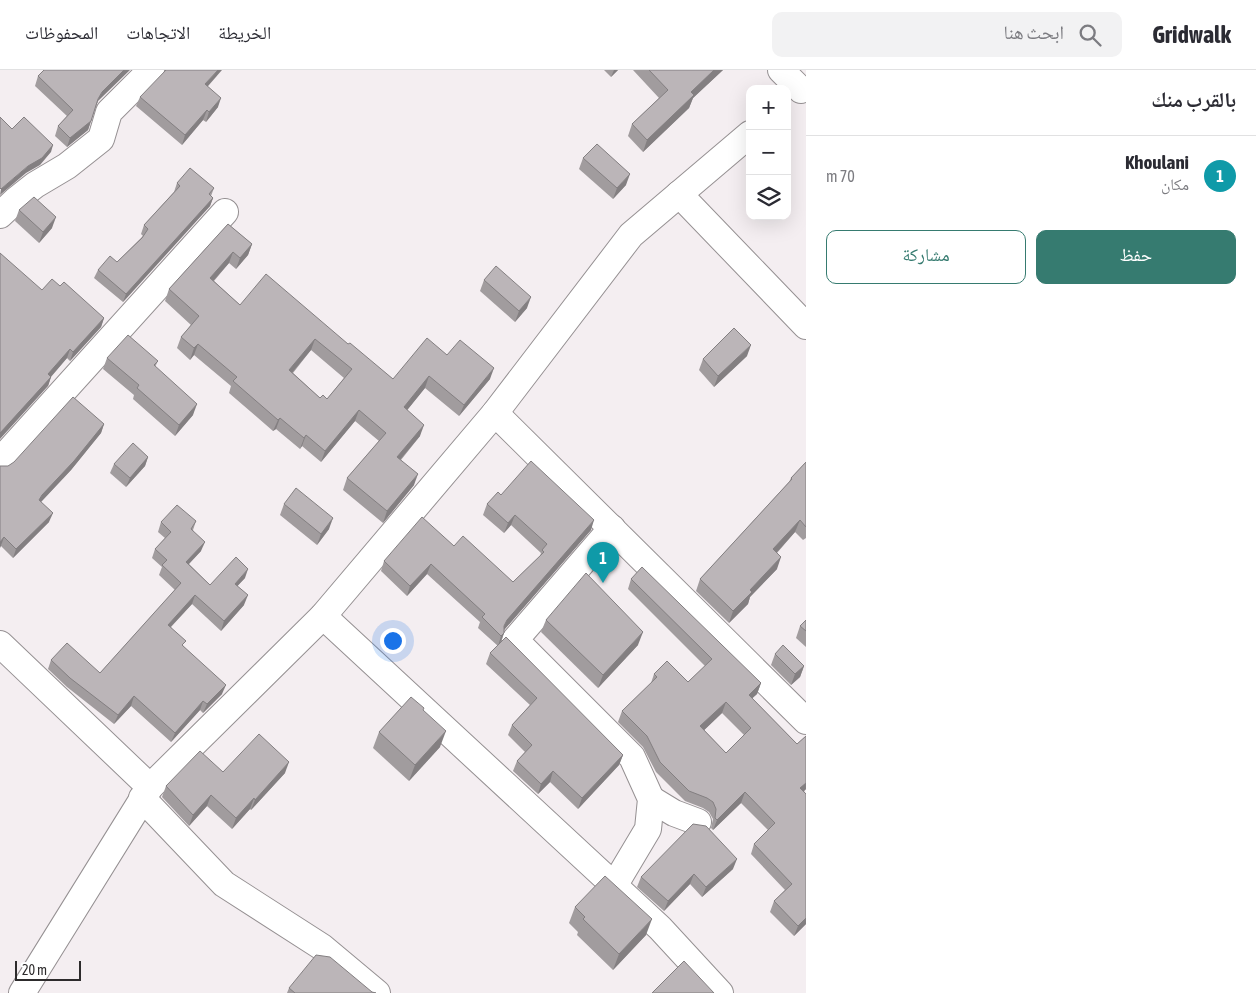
<!DOCTYPE html>
<html lang="ar">
<meta charset="utf-8">
<style>
body{margin:0;font-family:"Asap Condensed","Noto Naskh Arabic",sans-serif;background:#f2f2f3;color:#2b2b33;direction:rtl}
.controls{position:absolute;right:15px;top:15px;display:grid;overflow:hidden;border-radius:10px;box-shadow:0 5px 20px #0002}
.controls button{width:45px;height:45px;display:grid;place-items:center;padding:0;border:0;border-bottom:1px solid #e1e1e2;background:#fff;color:#2b2b33;font:25px sans-serif}
.scale{position:absolute;left:15px;bottom:12px;width:66px;box-sizing:border-box;padding-left:5px;border:2px solid #2d2b2c;border-top:0;font-size:14px;line-height:18px;white-space:nowrap;color:#2d2b2c;-webkit-text-stroke:4px #fff;paint-order:stroke}
.you{position:absolute;left:392px;top:570px;width:18px;height:18px;margin:-12px;border:4px solid #fff;border-radius:50%;background:#1a73e8;box-shadow:0 0 0 8px #1a73e833}
.badge{display:grid;place-items:center;width:32px;height:32px;border-radius:50%;background:#367b70;color:#fff;font-size:16px;font-weight:700}
.pin{position:absolute;translate:-50% -41px;filter:drop-shadow(0 1px 2px #0008)}
.pin::after{content:'';position:absolute;top:26px;width:18px;height:15px;background:inherit;clip-path:polygon(0 0,100% 0,50% 100%)}
.list{margin:0;padding:0;list-style:none}
h2{display:flex;justify-content:space-between;align-items:center;height:65px;margin:0;padding:0 20px;font-size:21px}
h2 small{font-size:16px;font-weight:400;color:#7c7c81}
.list li{display:grid;grid-template-columns:32px 1fr auto;gap:15px;align-items:center;box-sizing:border-box;height:80px;padding:0 20px;border-top:1px solid #e1e1e2}
.list b{display:block;font-size:19px;white-space:nowrap}
.list p{margin:0;font-size:16px;white-space:nowrap;color:#7c7c81}
.list em{font-size:16px;font-style:normal;color:#7c7c81}
.actions{display:flex;gap:10px;padding:15px 20px}
.actions a{flex:1;padding:11px 0;border:1px solid #367b70;border-radius:10px;text-align:center;font-size:18px;color:#367b70}
.actions .main{background:#367b70;color:#fff}
.icon{flex:none;width:28px;height:28px;fill:none;stroke:currentColor;stroke-width:2;stroke-linecap:round;stroke-linejoin:round}
.map{position:relative;flex:none;width:806px;height:923px;overflow:hidden;direction:ltr}
header{display:flex;align-items:center;gap:30px;box-sizing:border-box;height:70px;padding:0 25px;background:#fff;border-bottom:1px solid #e1e1e2}
header strong{font-size:24px}
nav{display:flex;gap:28px;margin-inline-start:auto;font-size:18px}
.search{width:350px;height:45px;background:#f2f2f3;display:flex;align-items:center;gap:12px;box-sizing:border-box;padding:0 18px;border-radius:10px;color:#7c7c81;font-size:19px}
main{display:flex}
aside{flex:1;background:#fff}
.map>svg:first-child{display:block}
.lines{fill:none;stroke-linecap:round;stroke-linejoin:round}
.minor-casing{stroke:#959092;stroke-width:28}
.minor{stroke:#fff;stroke-width:26}
.wall{fill:#a19c9e;fill-rule:evenodd}
.shaded-wall{fill:#837f81}
.building{fill:#bbb5b8;stroke:#837f81;fill-rule:evenodd}
</style>
<header>
<strong>Gridwalk</strong>
<div class="search"><svg class="icon" aria-label="search" viewBox="0 0 24 24"><circle cx="10" cy="10" r="6"/><path d="M15 15l6 6"/></svg>ابحث هنا</div>
<nav><a>الخريطة</a><a>الاتجاهات</a><a>المحفوظات</a></nav>
</header>
<main>
<aside>
<h2>بالقرب منك<small></small></h2>
<ul class="list">
<li><span class="badge" style="background:#0f9aa8">1</span><div><b>Khoulani</b><p>مكان</p></div><em>70 m</em></li>
</ul>
<div class="actions"><a class="main">حفظ</a><a>مشاركة</a></div>
</aside>
<div class="map">
<svg width="806" height="923" viewBox="0 0 806 923">
<rect width="100%" height="100%" fill="#f4eef1"/>
<g class="lines">
<defs>
<g id="minor">
<path d="M781,0l20,20"/>
<path d="M679,124l127,132"/>
<path d="M0,145l16,-15 19,-15 32,-19 34,-27 8,-27 42,-42"/>
<path d="M495,343l311,308"/>
<path d="M0,391l225,-249"/>
<path d="M612,458l-97,112 117,117 19,42 -3,30 -34,57"/>
<path d="M323,546l337,312 60,65"/>
<path d="M0,574l150,143"/>
<path d="M142,728l82,86 98,63 55,46"/>
<path d="M651,729l23,14 24,9"/>
<path d="M22,923l128,-206 173,-171 172,-203 136,-178 119,-101"/>
</g>
</defs>
<use href="#minor" class="minor-casing"/>
<use href="#minor" class="minor"/>
</g>
<g class="wall">
<path d="M604,0h14l-7,7z"/>
<path d="M633,0h90l-30,28 -4,10 -46,44 -15,-16 4,-12 27,-26z"/>
<path d="M38,6l60,25 -2,5 -8,24 -21,17 -12,-11 3,-10 9,-10 -32,-30z"/>
<path d="M208,17l10,20 -12,15 -3,-2 -21,25 -46,-39 4,-9z"/>
<path d="M583,88l43,27 -13,14 -34,-30z"/>
<path d="M177,113l37,5 -3,8 2,2 -3,8 -87,96 -29,-24 4,-8 19,-8 26,-26 -2,-2 3,-9 30,-33z"/>
<path d="M19,140l33,18 -13,15 -24,-22z"/>
<path d="M228,154l24,20 -4,11 -12,14 -7,-6 -15,18 26,24 108,39 45,35 54,-24 43,24 -31,37 -34,-28 -18,22 13,26 -19,24 13,25 -31,38 -40,-33 4,-12 32,-37 -24,-20 -34,41 -19,-16 -2,3 -24,-20 -3,2 -44,-38 2,-7 -37,-31 -4,5 -13,-12 4,-11 10,-12 -26,-24 4,-12zM311,280l33,28 -17,21 -7,-1 -27,-25z"/>
<path d="M484,210l43,28 -12,14 -35,-31z"/>
<path d="M42,220l62,28 -3,9 -31,34 -3,-3 -16,19 -3,9z"/>
<path d="M747,286l-33,31 -15,-17 4,-11z"/>
<path d="M107,288l51,3 -3,6 38,48 -18,21 -42,-37 1,-4 -31,-26z"/>
<path d="M104,354l-3,9 -30,37 -30,32 8,20 -36,36 -12,-12 7,-80z"/>
<path d="M148,387l-3,9 -19,21 -16,-14 4,-9z"/>
<path d="M806,392v76l-3,2 -8,-8 -18,21v16l-27,28 -2,7 -19,19 -33,-32 4,-12 89,-97 2,-4z"/>
<path d="M501,425l90,35 -87,100v3l-3,10 122,112 -4,10 -41,44 -28,-27 -12,12 -25,-23 4,-10 8,-9 -17,-17 4,-10 18,-20 -44,-41 4,-11 8,-7 -20,-18 2,-6 -53,-48 -20,22 -26,-25 3,-10 70,-15 59,36 27,-26 1,-3 -30,-28 -7,8 -21,-18 4,-11z"/>
<path d="M284,434l45,25 -12,16 -37,-30z"/>
<path d="M196,451l-3,9 8,21 -12,13 21,21 35,-7 -8,8 7,19 -23,26 -29,-27 -21,23 13,20 38,47 -19,19 -3,-3 -29,32 -40,-36 -17,18 -47,-37 -19,-18 3,-9 49,13 75,-83 -16,-15 3,-8 -10,-9 3,-9 10,-11 -7,-6 3,-10z"/>
<path d="M631,509l130,104 -4,11 -5,4 45,46 9,-8v53l-2,2 2,3v130l-12,12 -24,-24 4,-11 11,-11 -34,-36 3,-10 14,-14 -27,-27 -28,27 -2,-2 2,-9 -4,-7 -6,-4 -18,-7 -29,-29 -13,-25 -25,-25 4,-11 29,-28 3,-9 34,8 17,-16 -77,-77zM722,643l22,22 -18,18 -22,-23z"/>
<path d="M546,550l92,25 -40,43 -57,-56z"/>
<path d="M806,550v27l-10,-9 4,-12z"/>
<path d="M775,584l29,12 -4,11 -9,8 -20,-20z"/>
<path d="M379,662l61,15 -31,34 -36,-33z"/>
<path d="M223,702l62,1 -34,37 -1,-1 -18,20 -25,-23 -18,20 -27,-29 4,-11z"/>
<path d="M733,799l-31,28 -12,-13 -26,27 -27,-24 4,-10z"/>
<path d="M575,837l71,28 -33,35 -36,-35 1,-3 -9,-9z"/>
<path d="M289,918l83,4 4,1h-89z"/>
</g>
<g class="shaded-wall">
<path d="M124,0h6l-32,31 -3,7 3,-9 4,-7z"/>
<path d="M218,0h4l-20,23 3,-9z"/>
<path d="M614,0h4l-7,7z"/>
<path d="M714,0h9l-30,28 -4,10 -46,44 4,-12 44,-48z"/>
<path d="M221,28l-3,9 -12,15 3,-10z"/>
<path d="M207,40l-4,10 -21,25 3,-10z"/>
<path d="M91,51l-3,9 -21,17 3,-9z"/>
<path d="M53,75l-2,7 -11,13 -14,8 -26,22 1,-6z"/>
<path d="M630,104l-4,11 -13,14 4,-11z"/>
<path d="M213,128l-3,8 -87,96 3,-8z"/>
<path d="M56,147l-4,11 -13,15 4,-11z"/>
<path d="M252,174l-4,11 -12,14 4,-11z"/>
<path d="M233,182l-4,11 -23,26 4,-11z"/>
<path d="M531,227l-4,11 -12,14 4,-11z"/>
<path d="M104,248l-3,9 -31,34 3,-9z"/>
<path d="M315,269l-4,11 -26,31 4,-11z"/>
<path d="M198,274l-4,11 -4,5 4,-12z"/>
<path d="M751,275l-4,11 -33,31 4,-11z"/>
<path d="M70,279l-3,9 -19,22 3,-3 -3,9 -48,53v-6l48,-59z"/>
<path d="M494,298l-4,11 -31,37 5,-11z"/>
<path d="M429,306l-4,12 -25,31 4,-12z"/>
<path d="M197,334l-4,11 -18,21 4,-11z"/>
<path d="M359,340l-4,11 -34,41 4,-11z"/>
<path d="M280,348l-4,11 -3,2 5,-11z"/>
<path d="M104,354l-3,9 -30,37 -32,34v-4l3,-5z"/>
<path d="M424,355l-4,11 -27,32 4,-11z"/>
<path d="M306,365l-4,11 -2,3 4,-11z"/>
<path d="M148,387l-3,9 -19,21 4,-9z"/>
<path d="M418,404l-4,11 -31,38 4,-12z"/>
<path d="M53,443l-4,9 -36,36 3,-9z"/>
<path d="M515,445l-4,10 -7,8 4,-10z"/>
<path d="M333,448l-4,11 -12,16 4,-11z"/>
<path d="M594,450l-3,10 -87,100 -4,6 7,-16z"/>
<path d="M800,450l-5,12 -26,29 4,-12z"/>
<path d="M4,467l-3,9 -1,2v-6z"/>
<path d="M205,472l-4,9 -19,20 4,-9z"/>
<path d="M781,487l-4,12 -27,28 -2,7 -19,19 4,-12 17,-21z"/>
<path d="M431,494l-4,10 -20,22 3,-10z"/>
<path d="M248,499l-3,9 -14,15 4,-9z"/>
<path d="M195,525l-3,9 -28,30 4,-9z"/>
<path d="M248,525l-4,10 -23,26 3,-10z"/>
<path d="M643,562l-5,13 -40,43 5,-13z"/>
<path d="M504,563l-4,10 -2,3 3,-10z"/>
<path d="M804,596l-4,11 -9,8 4,-11z"/>
<path d="M761,613l-4,11 -12,11 4,-10z"/>
<path d="M226,615l-4,9 -19,19 4,-9z"/>
<path d="M134,626l-3,10 -17,18 4,-9z"/>
<path d="M203,631l-3,9 -29,32 4,-9z"/>
<path d="M726,632l-4,11 -25,24 3,-11z"/>
<path d="M446,661l-6,16 -31,34 6,-16z"/>
<path d="M623,685l-4,10 -41,44 4,-11z"/>
<path d="M289,692l-4,11 -34,37 4,-10z"/>
<path d="M553,701l-3,11 -12,12 3,-10z"/>
<path d="M806,713v6l-9,9 3,-10z"/>
<path d="M745,722l-4,11 -28,27 4,-10z"/>
<path d="M211,725l-4,11 -18,20 4,-11z"/>
<path d="M254,728l-4,11 -18,20 4,-11z"/>
<path d="M737,789l-4,10 -31,28 4,-10z"/>
<path d="M694,804l-4,10 -26,27 4,-10z"/>
<path d="M806,848v6l-12,12 4,-10z"/>
<path d="M652,849l-6,16 -33,35 6,-16z"/>
</g>
<g class="building">
<path d="M44,0h80l-22,22 -4,7 -7,22 -21,17 -12,-12 15,-16 -35,-34z"/>
<path d="M166,0h52l-13,14 16,14 -12,14 -2,-2 -22,25 -45,-38z"/>
<path d="M649,0h65l-23,22 3,3 -47,45 -15,-16 36,-34z"/>
<path d="M0,47l12,12 12,-12 29,28 -11,13 -14,8 -27,23 -1,-1z"/>
<path d="M597,74l33,30 -13,14 -34,-30z"/>
<path d="M190,98l24,20 -5,6 4,4 -87,96 -28,-24 12,-14 7,6 25,-24 6,-9 -4,-4 36,-39 -3,-3z"/>
<path d="M34,127l22,20 -13,15 -24,-22z"/>
<path d="M228,154l24,20 -12,14 -7,-6 -23,26 30,27 26,-31 82,70 2,-1 43,36 34,-41 20,17 13,-15 34,28 -30,37 -35,-29 -25,31 20,18 -27,32 21,17 -31,37 -40,-33 39,-45 -27,-23 -34,41 -19,-16 -2,3 -24,-20 -2,2 -45,-39 4,-4 -39,-33 -4,4 -13,-11 18,-21 -30,-27zM315,269l37,30 -25,30 -4,-4 -3,3 -31,-28z"/>
<path d="M0,183l42,37 10,-11 8,7 4,-4 40,36 -31,34 -3,-3 -22,25 3,3 -51,56z"/>
<path d="M496,196l35,31 -12,14 -35,-31z"/>
<path d="M734,258l17,17 -33,31 -15,-17z"/>
<path d="M128,265l30,26 -4,4 43,39 -18,21 -42,-37 2,-3 -32,-27z"/>
<path d="M73,327l31,27 -30,37 -32,34 -3,5 14,13 -37,36 -12,-12 -4,5v-76h8l6,-4z"/>
<path d="M133,373l15,14 -18,21 -16,-14z"/>
<path d="M531,391l63,59 -87,100 -3,6v7l-3,3 -19,-19 3,-3 -54,-50 -21,22 -26,-25 38,-44 32,29 9,-10 50,46 31,-30 -2,-2 5,-6 -32,-29 -7,8 -21,-19 11,-12 3,3z"/>
<path d="M806,392v65l-6,-7 -27,29 8,8 -31,33 2,2 -19,19 -33,-32 92,-100 -1,-1z"/>
<path d="M296,418l37,30 -12,16 -37,-30z"/>
<path d="M177,435l19,16 -5,8 14,13 -19,20 24,23 26,-28 12,12 -13,15 13,11 -24,26 -29,-26 -27,30 18,16 -4,4 44,40 -19,19 -4,-3 -28,32 -41,-37 -16,19 -48,-37 -19,-18 16,-17 33,30 81,-90 -19,-18 5,-5 -12,-11 16,-17 -10,-10z"/>
<path d="M642,497l119,116 -12,12 48,49 9,-8v47l-6,5 6,6v124l-8,8 -24,-25 18,-17 -38,-40 21,-21 -30,-31 -28,28 -2,-2 1,-9 -3,-7 -6,-4 -18,-7 -29,-29 -13,-26 -25,-25 35,-34 -3,-3 13,-13 21,21 24,-23 -81,-80zM726,632l25,26 -25,25 -26,-27z"/>
<path d="M586,503l57,59 -40,43 -57,-55z"/>
<path d="M806,550v11l-6,-5z"/>
<path d="M506,567l117,118 -41,43 -29,-27 -12,13 -24,-23 15,-16 -20,-20 25,-27 -47,-45z"/>
<path d="M783,575l21,21 -9,8 -20,-20z"/>
<path d="M411,627l13,11 -1,2 23,21 -31,34 -36,-33z"/>
<path d="M259,664l30,28 -34,38 -1,-2 -18,20 -25,-23 -18,20 -27,-29 34,-35 23,21z"/>
<path d="M693,754l13,2 31,33 -31,28 -12,-13 -26,27 -27,-24z"/>
<path d="M605,806l47,43 -33,35 -36,-35 2,-2 -10,-10z"/>
<path d="M316,885l14,2 42,35 4,1h-81l-6,-5z"/>
<path d="M684,891l30,32h-62z"/>
</g>
</svg>
<div class="controls">
<button>+</button>
<button>−</button>
<button><svg class="icon" aria-label="layers" viewBox="0 0 24 24"><path d="M12 4l9 5-9 5-9-5zM3 14l9 5 9-5"/></svg></button>
</div>
<div class="scale">20 m</div>
<div class="you"></div>
<div class="pin badge" style="left:603px;top:513px;background:#0f9aa8">1</div>
</div>
</main>
